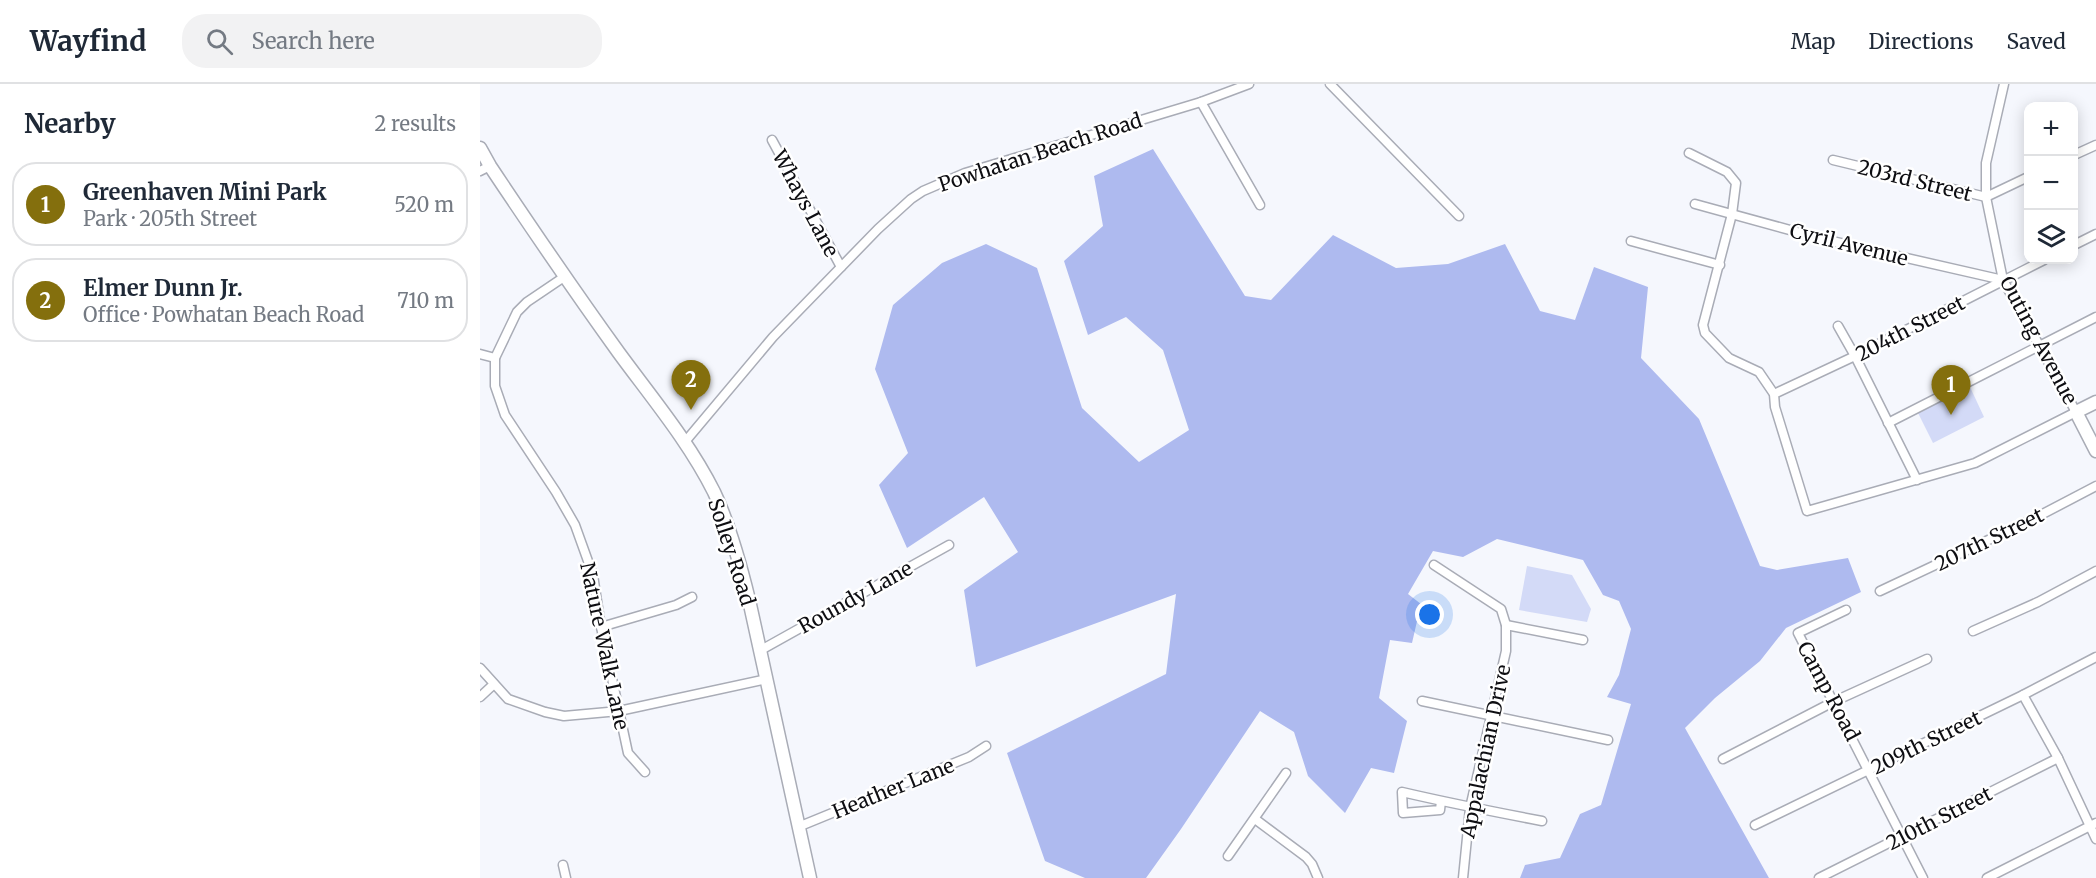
<!DOCTYPE html>
<meta charset="utf-8">
<style>
body{margin:0;font-family:Merriweather,serif;background:#f2f2f3;color:#1f2937}
.controls{position:absolute;right:18px;top:18px;display:grid;overflow:hidden;border-radius:12px;box-shadow:0 3px 15px #0003}
.controls button{width:54px;height:54px;display:grid;place-items:center;padding:0;border:0;border-bottom:2px solid #e0e1e3;background:#fff;color:#1f2937;font:30px sans-serif}
.you{position:absolute;left:950px;top:531px;width:21px;height:21px;margin:-15px;border:4px solid #fff;border-radius:50%;background:#1a73e8;box-shadow:0 0 0 9px #1a73e833}
.badge{display:grid;place-items:center;width:39px;height:39px;border-radius:50%;background:#846f0d;color:#fff;font-size:20px;font-weight:700}
.pin{position:absolute;translate:-50% -50px;filter:drop-shadow(0 2px 3px #0008)}
.pin::after{content:'';position:absolute;top:32px;width:21px;height:18px;background:inherit;clip-path:polygon(0 0,100% 0,50% 100%)}
.list{margin:0;padding:0;list-style:none}
h2{display:flex;justify-content:space-between;align-items:center;height:78px;margin:0;padding:0 24px;font-size:26px}
h2 small{font-size:20px;font-weight:400;color:#747a83}
.list li{display:grid;grid-template-columns:39px 1fr auto;gap:18px;align-items:center;box-sizing:border-box;height:84px;margin:0 12px 12px;padding:0 12px;border:2px solid #e0e1e3;border-radius:24px}
.list b{display:block;font-size:22px;white-space:nowrap}
.list p{margin:0;font-size:20px;white-space:nowrap;color:#747a83}
.list em{font-size:20px;font-style:normal;color:#747a83}
.icon{flex:none;width:33px;height:33px;fill:none;stroke:currentColor;stroke-width:2;stroke-linecap:round;stroke-linejoin:round}
.map{position:relative;flex:none;width:1616px;height:794px;overflow:hidden}
header{display:flex;align-items:center;gap:36px;box-sizing:border-box;height:84px;padding:0 30px;background:#fff;border-bottom:2px solid #e0e1e3}
header strong{font-size:28px}
nav{display:flex;gap:33px;margin-inline-start:auto;font-size:21px}
.search{width:420px;height:54px;background:#f2f2f3;display:flex;align-items:center;gap:15px;box-sizing:border-box;padding:0 21px;border-radius:24px;color:#747a83;font-size:22px}
main{display:flex}
aside{flex:1;background:#fff}
.map>svg:first-child{display:block}
.green{fill:#d3daf7}
.forest{fill:#aebaef}
.lines{fill:none;stroke-linecap:round;stroke-linejoin:round}
.street-casing{stroke:#a9acb6;stroke-width:11}
.secondary-casing{stroke:#a9acb6;stroke-width:15}
.street{stroke:#fff;stroke-width:8}
.secondary{stroke:#fff;stroke-width:12}
.labels{text-anchor:middle;dominant-baseline:central;stroke-width:5;stroke-linejoin:round;paint-order:stroke}
.street-label{font-size:20px;fill:#0e0e12;stroke:#fff}
</style>
<header>
<strong>Wayfind</strong>
<div class="search"><svg class="icon" aria-label="search" viewBox="0 0 24 24"><circle cx="10" cy="10" r="6"/><path d="M15 15l6 6"/></svg>Search here</div>
<nav><a>Map</a><a>Directions</a><a>Saved</a></nav>
</header>
<main>
<aside>
<h2>Nearby<small>2 results</small></h2>
<ul class="list">
<li><span class="badge">1</span><div><b>Greenhaven Mini Park</b><p>Park · 205th Street</p></div><em>520 m</em></li>
<li><span class="badge">2</span><div><b>Elmer Dunn Jr.</b><p>Office · Powhatan Beach Road</p></div><em>710 m</em></li>
</ul>
</aside>
<div class="map">
<svg width="1616" height="794" viewBox="0 0 1616 794">
<rect width="100%" height="100%" fill="#f5f7fd"/>
<g class="green">
<path d="M1490,303l14,30 -51,26 -15,-30z"/>
<path d="M1047,482l45,9 19,34 -4,13 -68,-12z"/>
</g>
<path class="forest" d="M673,65l92,147 26,4 62,-65 63,33 52,-4 57,-20 35,67 35,9 19,-53 54,20 -7,71 58,61 61,147 17,4 71,-12 13,34 -75,36 -26,33 -45,37 -30,30 84,150h-249l5,-13 35,-7 20,-44 21,-9 30,-101 -24,-7 12,-22 12,-46 -12,-28 -16,-6 -20,-35 -86,-21 -34,18 -30,-6 -25,43 13,10 -9,39 -22,-3 -11,58 28,23 -13,52 -23,-5 -26,45 -37,-37 -14,-44 -34,-21 -79,118 -35,49h-61l-40,-17 -38,-108 159,-79 10,-80 -200,73 -12,-77 54,-38 -34,-55 -77,51 -28,-63 29,-32 -33,-84 18,-64 49,-42 44,-19 51,24 45,140 57,54 50,-32 -26,-80 -37,-33 -38,18 -24,-74 39,-35 -9,-50z"/>
<g class="lines">
<defs>
<g id="street">
<path d="M850,0l129,132"/>
<path d="M721,18l59,103"/>
<path d="M292,56l69,127"/>
<path d="M1209,69l38,19 9,11 -4,31 -29,111 2,8 24,25 30,14 15,22 1,13 32,104 168,-48 101,-51 -73,-132 -17,-83v-34l18,-79"/>
<path d="M1594,71l22,-10"/>
<path d="M1353,76l153,37 42,-20"/>
<path d="M0,87l10,-5"/>
<path d="M1215,120l124,34 184,42"/>
<path d="M1151,157l89,24"/>
<path d="M1594,161l22,-11"/>
<path d="M84,193l-37,25 -10,10 -22,46v28l10,29 51,77 19,33 18,50 8,52 27,126 17,19"/>
<path d="M1358,242l17,30 62,124"/>
<path d="M0,270l15,4"/>
<path d="M1294,310l81,-38 189,-96"/>
<path d="M1408,339l208,-106"/>
<path d="M204,359l89,-106 105,-108 33,-30 12,-8 42,-18 236,-71 48,-18"/>
<path d="M954,481l67,44 5,16v26l-36,157 -7,70"/>
<path d="M1400,507l155,-73 61,-32"/>
<path d="M1366,526l-48,23 125,245"/>
<path d="M1026,541l77,15"/>
<path d="M121,543l75,-22 16,-8"/>
<path d="M1493,547l65,-29 58,-31"/>
<path d="M281,566l188,-105"/>
<path d="M0,584l28,31 37,13 19,4 55,-5 148,-32"/>
<path d="M1543,611l35,63 38,81"/>
<path d="M0,613l14,-13"/>
<path d="M942,617l186,39"/>
<path d="M1243,675l112,-58 92,-42"/>
<path d="M961,717l-1,9 -37,3 -1,-21c47,11 93,20 140,29"/>
<path d="M775,735l51,38 6,7 6,14"/>
<path d="M1275,741l268,-130 73,-38"/>
<path d="M318,743l171,-70 17,-11"/>
<path d="M748,772l58,-83"/>
<path d="M83,781l3,13"/>
<path d="M1339,794l239,-120"/>
<path d="M1507,794l109,-55"/>
</g>
<g id="secondary">
<path d="M0,64l10,18c42,63 85,126 129,187 33,45 70,89 95,139 16,34 26,71 35,108l61,278"/>
<path d="M1616,318l-20,10 20,39"/>
</g>
</defs>
<use href="#street" class="street-casing"/>
<use href="#secondary" class="secondary-casing"/>
<use href="#street" class="street"/>
<use href="#secondary" class="secondary"/>
</g>
<g class="labels">
<g class="street-label">
<text transform="translate(560 68) rotate(-18)">Powhatan Beach Road</text>
<text transform="translate(1435 96) rotate(14)">203rd Street</text>
<text transform="translate(326 119) rotate(62)">Whays Lane</text>
<text transform="translate(1369 160) rotate(14)">Cyril Avenue</text>
<text transform="translate(1430 244) rotate(-27)">204th Street</text>
<text transform="translate(1559 256) rotate(62)">Outing Avenue</text>
<text transform="translate(1509 455) rotate(-26)">207th Street</text>
<text transform="translate(252 468) rotate(72)">Solley Road</text>
<text transform="translate(375 513) rotate(-29)">Roundy Lane</text>
<text transform="translate(125 562) rotate(78)">Nature Walk Lane</text>
<text transform="translate(1349 607) rotate(62)">Camp Road</text>
<text transform="translate(1446 658) rotate(-26)">209th Street</text>
<text transform="translate(1005 667) rotate(-78)">Appalachian Drive</text>
<text transform="translate(413 704) rotate(-22)">Heather Lane</text>
<text transform="translate(1459 734) rotate(-27)">210th Street</text>
</g>
</g>
</svg>
<div class="controls">
<button>+</button>
<button>−</button>
<button><svg class="icon" aria-label="layers" viewBox="0 0 24 24"><path d="M12 4l9 5-9 5-9-5zM3 14l9 5 9-5"/></svg></button>
</div>
<div class="you"></div>
<div class="pin badge" style="left:1471px;top:331px">1</div>
<div class="pin badge" style="left:211px;top:326px">2</div>
</div>
</main>
